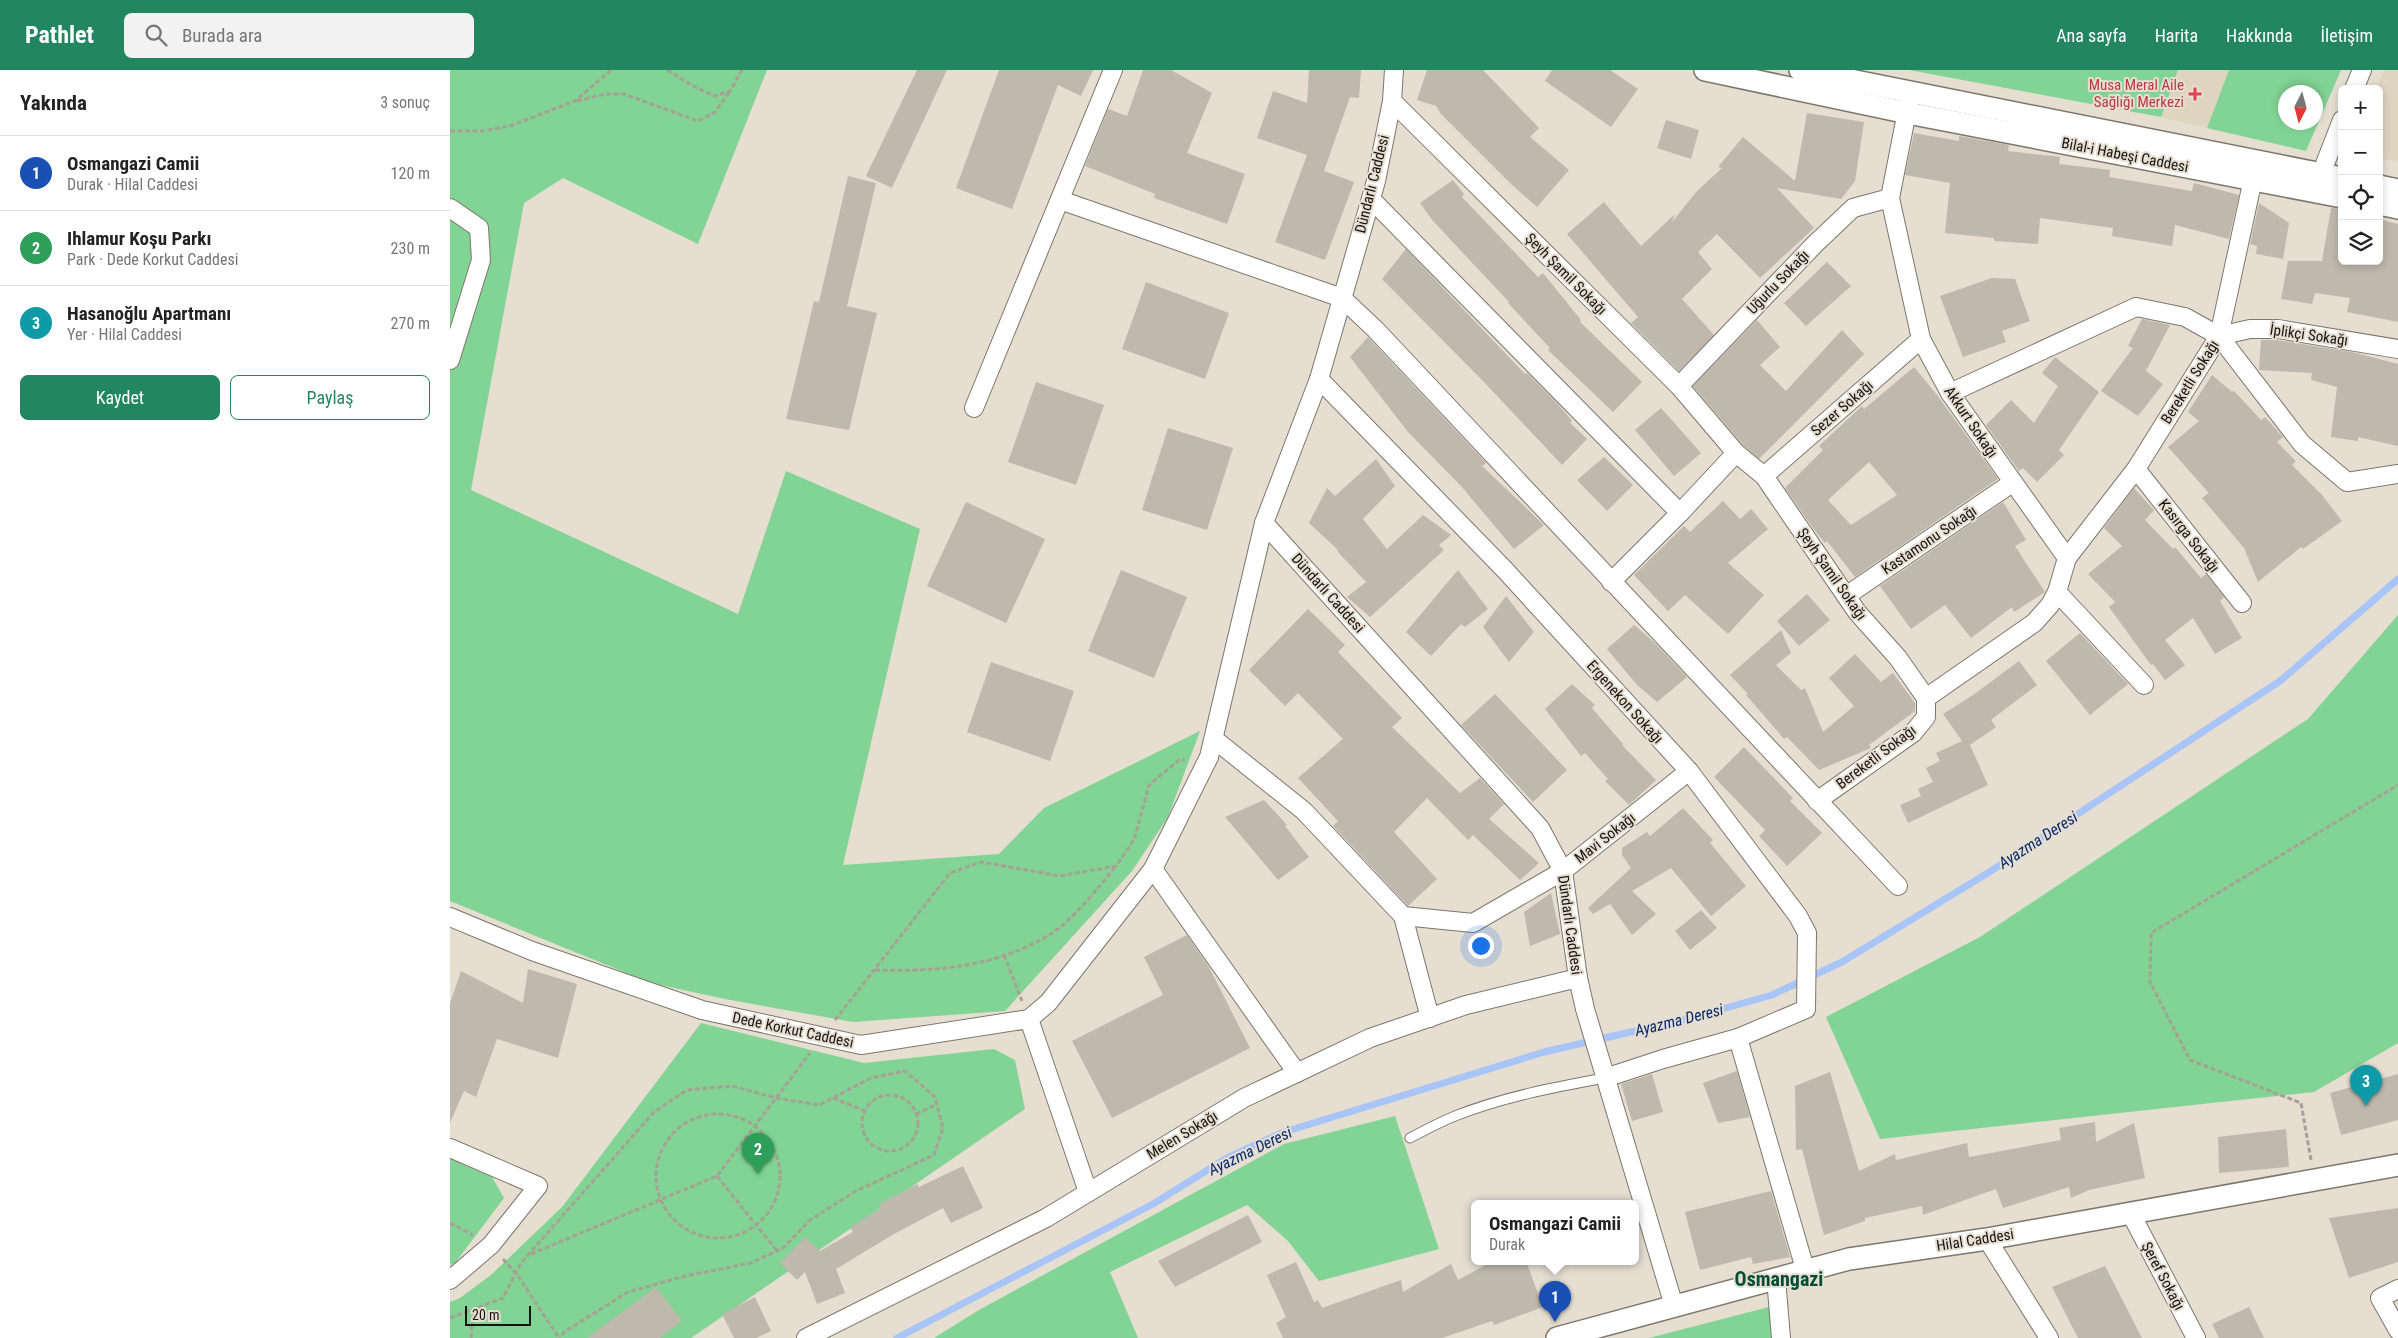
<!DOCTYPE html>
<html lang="tr">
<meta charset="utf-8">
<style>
body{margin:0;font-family:"Roboto Condensed",sans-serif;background:#f2f2f2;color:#222}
.controls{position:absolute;right:15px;top:15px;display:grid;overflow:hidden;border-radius:8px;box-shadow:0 2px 8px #0003}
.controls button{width:45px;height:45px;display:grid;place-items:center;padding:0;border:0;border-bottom:1px solid #e0e0e0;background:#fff;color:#222;font:25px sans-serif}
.compass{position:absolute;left:1828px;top:15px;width:45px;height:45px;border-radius:50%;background:#fff;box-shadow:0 2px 8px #0003;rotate:186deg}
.scale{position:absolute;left:15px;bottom:12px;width:66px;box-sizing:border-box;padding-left:5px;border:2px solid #16140f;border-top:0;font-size:14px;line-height:18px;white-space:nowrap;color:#16140f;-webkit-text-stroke:4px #e5ded1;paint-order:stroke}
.you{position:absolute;left:1030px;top:875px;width:18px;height:18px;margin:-12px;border:4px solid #fff;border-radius:50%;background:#1a73e8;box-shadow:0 0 0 8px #1a73e833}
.badge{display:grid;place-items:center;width:32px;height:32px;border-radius:50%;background:#228661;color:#fff;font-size:16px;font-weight:700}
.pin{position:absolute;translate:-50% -41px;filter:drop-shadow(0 1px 2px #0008)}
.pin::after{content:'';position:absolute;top:26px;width:18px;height:15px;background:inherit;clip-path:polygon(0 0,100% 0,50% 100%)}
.popup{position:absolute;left:1021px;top:1130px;width:168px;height:65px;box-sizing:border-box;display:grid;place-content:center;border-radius:8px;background:#fff;filter:drop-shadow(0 1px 4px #0005);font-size:16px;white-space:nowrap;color:#767676}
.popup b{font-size:19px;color:#222}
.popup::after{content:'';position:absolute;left:50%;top:100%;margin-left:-10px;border:10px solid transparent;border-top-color:#fff}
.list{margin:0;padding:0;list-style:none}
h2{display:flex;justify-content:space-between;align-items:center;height:65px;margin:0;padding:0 20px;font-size:21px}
h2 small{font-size:16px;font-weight:400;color:#767676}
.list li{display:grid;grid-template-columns:32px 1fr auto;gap:15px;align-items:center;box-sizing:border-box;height:75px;padding:0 20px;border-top:1px solid #e0e0e0}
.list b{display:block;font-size:19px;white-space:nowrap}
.list p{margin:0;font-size:16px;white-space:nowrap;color:#767676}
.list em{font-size:16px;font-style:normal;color:#767676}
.actions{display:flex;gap:10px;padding:15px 20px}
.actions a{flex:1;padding:11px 0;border:1px solid #228661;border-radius:8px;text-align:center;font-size:18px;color:#228661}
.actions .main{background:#228661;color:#fff}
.icon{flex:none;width:28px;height:28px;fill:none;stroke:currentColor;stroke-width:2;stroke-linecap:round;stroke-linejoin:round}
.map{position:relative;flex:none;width:1948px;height:1268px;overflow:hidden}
header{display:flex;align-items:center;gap:30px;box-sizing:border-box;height:70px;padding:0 25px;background:#228661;color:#fff}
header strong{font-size:24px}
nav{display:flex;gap:28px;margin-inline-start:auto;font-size:18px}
.search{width:350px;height:45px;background:#f2f2f2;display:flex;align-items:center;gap:12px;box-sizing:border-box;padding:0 18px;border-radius:8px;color:#767676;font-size:19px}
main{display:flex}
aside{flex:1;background:#fff}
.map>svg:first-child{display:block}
.built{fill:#dfd4c0}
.green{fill:#81d494;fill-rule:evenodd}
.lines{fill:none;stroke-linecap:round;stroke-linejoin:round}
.stream{stroke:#a9c5f7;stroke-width:7}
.building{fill:#bfb8ac;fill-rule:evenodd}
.service-casing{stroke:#7d776b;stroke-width:11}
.minor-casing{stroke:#7d776b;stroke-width:20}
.tertiary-casing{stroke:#7d776b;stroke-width:24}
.path{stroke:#a6a096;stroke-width:3;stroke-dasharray:5 2.5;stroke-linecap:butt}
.service{stroke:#fff;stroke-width:9}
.minor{stroke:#fff;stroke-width:18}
.tertiary{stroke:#fff;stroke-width:21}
.health-dot{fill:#e0444e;stroke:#e5ded1;stroke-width:2}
.labels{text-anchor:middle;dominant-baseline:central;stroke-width:4;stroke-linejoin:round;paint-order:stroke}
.health-label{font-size:15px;fill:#be3a42;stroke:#e5ded1;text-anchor:end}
.street-label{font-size:15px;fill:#16140f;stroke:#e5ded1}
.water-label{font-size:16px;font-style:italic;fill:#06286e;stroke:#e5ded1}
.district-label{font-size:20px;font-weight:bold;fill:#014d34;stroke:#e5ded1}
</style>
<header>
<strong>Pathlet</strong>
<div class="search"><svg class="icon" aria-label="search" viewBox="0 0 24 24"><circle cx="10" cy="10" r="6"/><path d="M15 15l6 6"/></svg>Burada ara</div>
<nav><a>Ana sayfa</a><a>Harita</a><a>Hakkında</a><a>İletişim</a></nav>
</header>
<main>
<aside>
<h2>Yakında<small>3 sonuç</small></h2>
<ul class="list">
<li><span class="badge" style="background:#1a4fb4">1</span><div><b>Osmangazi Camii</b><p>Durak · Hilal Caddesi</p></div><em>120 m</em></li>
<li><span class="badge" style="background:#2e9e5b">2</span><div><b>Ihlamur Koşu Parkı</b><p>Park · Dede Korkut Caddesi</p></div><em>230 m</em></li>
<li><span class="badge" style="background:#0f9aa8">3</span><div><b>Hasanoğlu Apartmanı</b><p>Yer · Hilal Caddesi</p></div><em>270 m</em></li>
</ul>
<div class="actions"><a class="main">Kaydet</a><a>Paylaş</a></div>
</aside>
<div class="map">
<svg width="1948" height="1268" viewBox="0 0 1948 1268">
<rect width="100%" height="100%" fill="#e5ded1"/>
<g class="built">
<path d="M1728,0h51l-22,58 -46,-11z"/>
<path d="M1934,0h14v91l-19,-3v-69h-3z"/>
</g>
<g class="green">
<path d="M0,0h317l-69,174 -135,-66 -39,25 -53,287 267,124 48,-143 134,58 -77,336 156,-11 45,-46 156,-77 -32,86 -36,54 -127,140 -152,11 -128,-23 -74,-16 -201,-82z"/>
<path d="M1459,0h269l-17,47z"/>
<path d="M1779,0h112l-35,81 -99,-23zM1836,22h30v30h-30z"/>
<path d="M1948,545v428l-84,49 -434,47 -54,-122 154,-80 328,-218z"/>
<path d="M251,953l163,40 130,-14 21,11 10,49 -334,229h-241v-36l10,-4 31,-23 71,-68z"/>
<path d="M945,1046l44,133 -120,32 -31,-40 -41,-36 -137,67 28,66h-204l45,-28 305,-166z"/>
<path d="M0,1089l42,18 12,21 -49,65 -5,2z"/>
<path d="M1319,1237l2,31h-122z"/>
</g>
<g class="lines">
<path class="stream" d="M447,1268l256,-134 74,-46 54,-25 263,-81 139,-32 89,-25 70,-33 149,-91 289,-190 118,-102"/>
</g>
<g class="building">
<path d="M467,0h30l-55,118 -26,-12z"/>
<path d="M549,0h94l-12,26 -23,-11 -46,124 -56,-21z"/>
<path d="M693,0h28l41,23 -25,60 58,21 -18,50 -73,-26 1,-4 -70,-28 23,-57 19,7z"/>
<path d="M859,0h52l-2,28 -9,-1 -26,74 30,11 -29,78 -50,-18 32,-87 -50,-17 16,-47 34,12z"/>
<path d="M977,0h56l56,58 -9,9 39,33 -32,37 -26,-23 -70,-70 -5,-8 -19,-6z"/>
<path d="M1102,0h58l28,19 -27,38 -66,-46z"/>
<path d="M1357,43l57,9 -9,59 -14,18 -64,-11 37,40 -54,50 -43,-44 -19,18 14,17 -30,30 32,36 -35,36 -48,-48 7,-6 -71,-83 37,-32 37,44 34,-32 -3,8 25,-31 25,-23 -4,-1 25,-30 52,44z"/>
<path d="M1216,50l33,10 -8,29 -34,-11z"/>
<path d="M1464,63l45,8v-5l50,9 -1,6 52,6 -1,7 51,6 -1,7 83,14 2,-8 45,12 -10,44 -54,-14 -3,21 -60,-10 1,-8 -73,-10 -2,26 -44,-3v-3l-49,-5 5,-50 -45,-8z"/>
<path d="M398,106l28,7 -29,123 30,7 -28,117 -63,-11 28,-118 5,1z"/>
<path d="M1003,110l11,14 -2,3 76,80 5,-4 38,47 -1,2 62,60 -29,30 -65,-62 2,-2 -42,-45 1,-1 -76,-81 -13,-18z"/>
<path d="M1809,133l30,20 -6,36 -27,-5 1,-8 -7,-2z"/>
<path d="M1881,138l11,1v52h37v-42l19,5v98l-51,-10 3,-14 -35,-5 -3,11 -31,-5 7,-38h34z"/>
<path d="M956,179l119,125 2,-1 30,30 15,18 -2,2 17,16 -25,26 -78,-83 -102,-103z"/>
<path d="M1377,192l24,24 -45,40 -22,-23z"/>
<path d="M1542,208l23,1 15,42 -28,10 4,11 -43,15 -23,-61z"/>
<path d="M696,212l83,31 -24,66 -83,-30z"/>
<path d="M1692,249l28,6 -24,46 17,13 -25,32 -37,-25 32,-43 -5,-2z"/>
<path d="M1307,250l23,27 -20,18 26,26 56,-61 22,24 -105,105 -16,-14 -50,-59z"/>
<path d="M918,267l118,126 -4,3 62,59 -30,24 -53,-63 -53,-54 -58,-75z"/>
<path d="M1811,270h16l75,12 46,12v82l-40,-9v4l-27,-4 6,-50 -26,-7 1,-7 -53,-3z"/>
<path d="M1605,287l44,35 -40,58 5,5 -27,27 -14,-14 -4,3 -33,-46 25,-25 23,23 24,-37 -16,-13z"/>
<path d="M1464,297l23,28 61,84 -143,98 -28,-36 -2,2 -10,-12 -30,-43 38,-38 -4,-4 43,-40 2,3zM1419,392l28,33 -46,30 -23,-25z"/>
<path d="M1762,305l20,17 2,-1 27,29 4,-3 18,20 -6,5 19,19 -4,4 30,30 20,26 -39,28 -2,-2 -43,35 -14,-34 -42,-50 7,-5 -41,-46 31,-26 -11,-9z"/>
<path d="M586,312l68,23 -28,80 -68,-23z"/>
<path d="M1211,338l40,45 -27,23 -39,-46z"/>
<path d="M718,358l65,20 -26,82 -65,-20z"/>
<path d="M1154,387l29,28 -26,26 -30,-31z"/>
<path d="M926,389l19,27 -32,33 24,30 36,-34 28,20 -12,10 5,5 -74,67 -23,-20 19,-15 -29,-31 1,-1 -29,-27 18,-35 8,8z"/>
<path d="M1684,418l20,22 -9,10 28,29 2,-2 26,31 5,-4 18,23 -4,4 22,37 -27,16 -22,-36 -28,22 20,25 -20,15 -12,-16 -2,1 -42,-58 6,-5 -27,-28 34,-28 -18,-18z"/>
<path d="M1273,431l17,18 11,-10 17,20 -40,34 36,32 -36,39 -43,-39 -17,16 -34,-36 50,-49 6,6z"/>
<path d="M516,432l79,37 -39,84 -79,-37z"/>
<path d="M1553,432l23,38 -11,6 30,46 -31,20 -2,-5 -41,31 -26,-33 -34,24 -31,-43z"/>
<path d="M671,500l66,27 -33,81 -66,-27z"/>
<path d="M1008,500l30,39 -23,18 -4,-3 -30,32 -25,-24z"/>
<path d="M1357,524l23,26 -31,26 -22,-25z"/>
<path d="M1056,526l28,36 -25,30 -26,-35z"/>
<path d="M858,539l37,36 -7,7 64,66 -10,9 68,66 20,-15 24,26 -15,15 50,44 -19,17 -47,-45 -5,5 -41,-42 -33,34 43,47 -29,27 -75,-80 5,-5 -40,-43 45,-39 -45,-46 -13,13 -36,-36z"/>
<path d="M1184,555l20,17 33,35 -30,25 -20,-17 -30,-36z"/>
<path d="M1331,560l10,23 -15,12 25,25 4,-2 18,44 31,-26 -25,-28 26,-24 26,28 12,-9 22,30v8l-46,34 2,3 -52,22 -32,-33 -3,2 -38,-44 2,-1 -18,-19z"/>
<path d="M1630,563l48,51 -38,31 -44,-54z"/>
<path d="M1569,591l18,24 -46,35 5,7 -26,18 18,40 -80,38 -8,-18 21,-9 -3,-7 15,-7 -7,-14 14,-7 -4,-8 26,-12 -19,-27 30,-19z"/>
<path d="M541,592l83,29 -24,70 -83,-29z"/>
<path d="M1122,614l23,21 -3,3 31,36 -1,1 34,35 -27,25 -24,-24 3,-2 -23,-26 -4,3 -36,-47z"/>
<path d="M1045,624l72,76 -34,32 -72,-77z"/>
<path d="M1294,677l49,51 -3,3 32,32 -35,33 -28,-30 6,-6 -51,-53z"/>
<path d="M814,730l23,25 -2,1 24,31 -31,23 -53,-63z"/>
<path d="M1233,738l30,32 -3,3 36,43 -35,30 -40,-48 -39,23 24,23 -24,21 -22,-31 -17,10 -5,-6 43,-40 -9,-13v-7l25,-16 3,4z"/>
<path d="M1101,823l9,41 -30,12 -6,-34z"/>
<path d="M1251,840l16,18 -27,22 -15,-19z"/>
<path d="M737,865l22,32 41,81 -138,70 -40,-77 91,-46 -19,-38z"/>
<path d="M78,899l49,15 -19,74 -61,-19 -21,58 -12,-6 -14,32v-120l11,-32 62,32z"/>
<path d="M1287,1001l13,46 -32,6 -15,-40z"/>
<path d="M1380,1002l29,99 36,-17 1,6 71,-17 2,14 92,-17 -2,-12 36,-6 1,20 38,-19 11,55 -56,12 -18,8 -2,-11 -66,21 -7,-19 -73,26 -1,-9 -57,12v3l-41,14 -22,-86 -6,1 -1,-64z"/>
<path d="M1202,1004l11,38 -31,9 -11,-37z"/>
<path d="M1948,1004v46l-57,15 -11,-42z"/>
<path d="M1836,1059l3,38 -70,6 -1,-36z"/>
<path d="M513,1096l20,42 -32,15 -8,-15 -49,26 -58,35 9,24 -28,11 -12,-32 -8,8 -17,-17 25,-26 15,14 33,-19 -3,-5 31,-19 -2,-4 38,-20 2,3z"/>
<path d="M1321,1121l19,66 -37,7 -2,-7 -51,13 -15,-58z"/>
<path d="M1948,1138v54l-49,16 -20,-60z"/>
<path d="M798,1145l14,27 -87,45 -17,-26z"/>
<path d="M1043,1191h33l17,46 -49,18 -2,-4 -50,17h-159l-7,-15 10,-6 -19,-42 29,-13 18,40 4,-2 4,8 79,-28 2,12 48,-28 7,16z"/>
<path d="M1655,1196l37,72h-64l-26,-51z"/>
<path d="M206,1217l26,34 -22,17h-73z"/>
<path d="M305,1227l16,34 -15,7h-22l-12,-24z"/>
<path d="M1799,1237l15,31h-45l-7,-14z"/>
</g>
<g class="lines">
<defs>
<path id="service" d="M960,1068c15,-8 30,-16 45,-22 48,-19 100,-29 150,-38"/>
<g id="minor">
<path d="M944,0l-2,31 -16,80 -57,198 -55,144 276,305 23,43 15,107 7,31 89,297"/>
<path d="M1904,19l8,-19"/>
<path d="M942,31l287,285 57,67 -56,60"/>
<path d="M1459,31l-19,97 31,141 29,54 117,165 -10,34 87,93"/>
<path d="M1871,104l21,-54"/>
<path d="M921,129l309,314 -69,69"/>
<path d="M610,130l282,98 34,32 522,556"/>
<path d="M0,138l29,20 2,32 -31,100"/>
<path d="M1769,266l31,-7h28l120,20"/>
<path d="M869,309l185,190 185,202 109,145 9,17 -1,76 -68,29"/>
<path d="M1229,316l136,-142 38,-36 37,-10"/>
<path d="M1500,323l186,-86 49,10 34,19 83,108 45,38 51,-8"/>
<path d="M524,338l139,-338"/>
<path d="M1286,383l28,23 93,136 41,46 28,40"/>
<path d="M1686,399l106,134"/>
<path d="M1314,406l157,-137"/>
<path d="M1617,488l69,-89 83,-133 34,-157"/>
<path d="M1396,526l166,-113"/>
<path d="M1476,628l108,-75 16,-18 7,-13"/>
<path d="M764,669l90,72 99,105 27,102"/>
<path d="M1367,731l96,-68 13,-16v-19"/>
<path d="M703,799l56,-112 55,-234"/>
<path d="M953,846l70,7 90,-52 126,-100"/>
<path d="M0,847l82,34 170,59 159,35 168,-26 59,173"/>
<path d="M579,949l19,-16 105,-134 144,204"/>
<path d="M1155,1008l58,-19 75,-21 67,231"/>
<path d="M0,1078l88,38 -47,59 -41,35"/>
<path d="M1681,1144l65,124"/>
<path d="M1537,1169l62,99"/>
<path d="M1326,1208l5,60"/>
<path d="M1948,1219l-18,9 18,32"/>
<path d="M356,1268l240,-120 198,-120 126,-60 96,-33 112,-27"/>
</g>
<g id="tertiary">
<path d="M1255,0l203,43 434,84"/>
<path d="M1350,0l542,108"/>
<path d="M1929,116l19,4"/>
<path d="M1929,134l19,4"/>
<path d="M1107,1268l292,-79 138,-20 411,-74"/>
</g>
</defs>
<use href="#service" class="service-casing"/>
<use href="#minor" class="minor-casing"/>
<use href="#tertiary" class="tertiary-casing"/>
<g class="path">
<path d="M217,0l28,17 20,9 15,-5 12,-21"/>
<path d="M127,31l28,-7h19l74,27 17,-9 15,-21"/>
<path d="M0,61h32l28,-5 65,-25 36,-31"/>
<path d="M554,885l18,46"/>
<path d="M425,900c60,2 121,-3 174,-35 22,-13 50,-48 66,-68"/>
<path d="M385,950l115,-147 31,-11 79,14 56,-10 18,-26 15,-55 30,-25h6"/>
<circle cx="440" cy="1053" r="28"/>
<path d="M383,1028l32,13"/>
<path d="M466,1044l21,-10"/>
<circle cx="268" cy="1106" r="62"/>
<path d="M1861,1090l-10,-57 -111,-43 -40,-78 1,-49 247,-148"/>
<path d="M267,1106l60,75"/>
<path d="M0,1153l23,12"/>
<path d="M81,1184l186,-78 93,-123"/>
<path d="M53,1189l13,14 43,65"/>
<path d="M0,1248l53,-20 18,-35 133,-151 33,-22 45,-4 44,12 43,7 52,-27 34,-7 30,26 8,31 -9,27 -78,36 -46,29 -27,28 -32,15 -66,13 -57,16 -64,40 -4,6"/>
<path d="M21,1268l2,-29"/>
</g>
<use href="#service" class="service"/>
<use href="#minor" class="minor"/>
<use href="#tertiary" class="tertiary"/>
</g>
<path class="health-dot" d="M1742.5 16.5h5v5h5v5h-5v5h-5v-5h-5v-5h5z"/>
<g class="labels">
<g class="health-label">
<text x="1734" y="15">Musa Meral Aile<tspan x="1734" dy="17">Sağlığı Merkezi</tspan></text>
</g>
<g class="street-label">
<text transform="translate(1675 85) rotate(11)">Bilal-i Habeşi Caddesi</text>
<text transform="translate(922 114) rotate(-76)">Dündarlı Caddesi</text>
<text transform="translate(1116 204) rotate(45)">Şeyh Şamil Sokağı</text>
<text transform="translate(1328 212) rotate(-46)">Uğurlu Sokağı</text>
<text transform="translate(1859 265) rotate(8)">İplikçi Sokağı</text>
<text transform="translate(1740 312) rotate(-58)">Bereketli Sokağı</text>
<text transform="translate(1392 338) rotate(-41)">Sezer Sokağı</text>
<text transform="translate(1521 352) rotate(56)">Akkurt Sokağı</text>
<text transform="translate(1739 466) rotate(52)">Kasırga Sokağı</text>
<text transform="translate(1479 470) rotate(-34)">Kastamonu Sokağı</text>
<text transform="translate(1382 504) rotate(55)">Şeyh Şamil Sokağı</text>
<text transform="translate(878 523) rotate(48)">Dündarlı Caddesi</text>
<text transform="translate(1175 632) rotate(48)">Ergenekon Sokağı</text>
<text transform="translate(1426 687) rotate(-37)">Bereketli Sokağı</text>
<text transform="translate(1155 768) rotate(-38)">Mavi Sokağı</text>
<text transform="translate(1120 855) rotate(82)">Dündarlı Caddesi</text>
<text transform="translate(343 960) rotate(12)">Dede Korkut Caddesi</text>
<text transform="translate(732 1065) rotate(-31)">Melen Sokağı</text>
<text transform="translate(1525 1170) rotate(-9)">Hilal Caddesi</text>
<text transform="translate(1713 1206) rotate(62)">Şeref Sokağı</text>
</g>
<g class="water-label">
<text transform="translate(1588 770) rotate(-33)">Ayazma Deresi</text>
<text transform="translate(1229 950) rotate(-14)">Ayazma Deresi</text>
<text transform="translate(800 1081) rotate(-26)">Ayazma Deresi</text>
</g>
<g class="district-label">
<text x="1329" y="1209">Osmangazi</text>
</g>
</g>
</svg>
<div class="controls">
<button>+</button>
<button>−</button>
<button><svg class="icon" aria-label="locate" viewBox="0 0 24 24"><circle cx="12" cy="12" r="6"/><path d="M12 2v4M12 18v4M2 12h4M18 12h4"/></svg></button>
<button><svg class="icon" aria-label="layers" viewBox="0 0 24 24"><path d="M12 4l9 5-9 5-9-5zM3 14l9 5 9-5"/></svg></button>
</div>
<svg class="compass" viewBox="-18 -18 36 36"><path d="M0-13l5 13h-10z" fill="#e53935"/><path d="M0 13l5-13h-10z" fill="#767676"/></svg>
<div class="scale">20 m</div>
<div class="you"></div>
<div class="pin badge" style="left:1105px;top:1252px;background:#1a4fb4">1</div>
<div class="popup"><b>Osmangazi Camii</b>Durak</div>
<div class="pin badge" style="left:308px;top:1104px;background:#2e9e5b">2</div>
<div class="pin badge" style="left:1916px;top:1036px;background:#0f9aa8">3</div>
</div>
</main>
